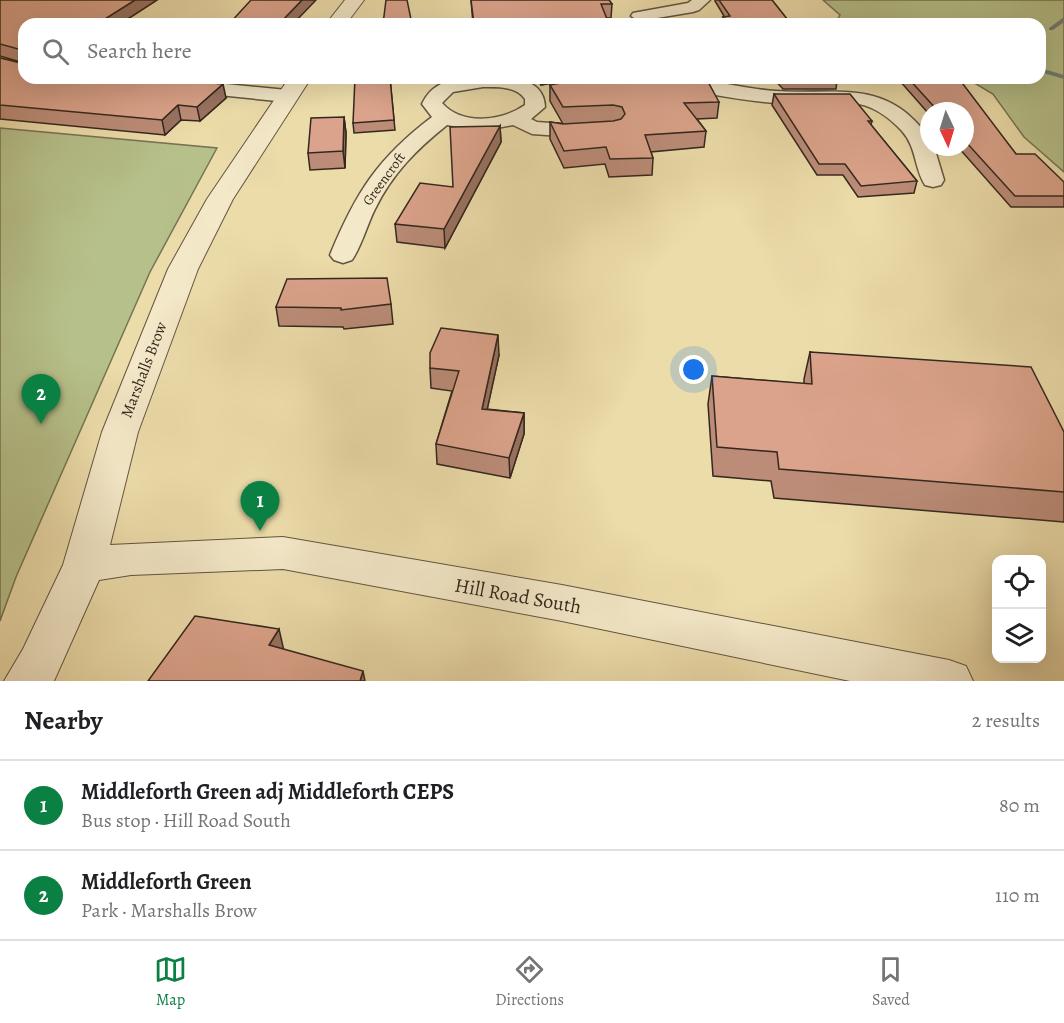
<!DOCTYPE html>
<meta charset="utf-8">
<style>
body{margin:0;font-family:Alegreya,serif;background:#f6f6f6;color:#202124}
.controls{position:absolute;right:18px;bottom:18px;display:grid;overflow:hidden;border-radius:12px;box-shadow:0 6px 24px #0002}
.controls button{width:54px;height:54px;display:grid;place-items:center;padding:0;border:0;border-bottom:2px solid #e0e0e0;background:#fff;color:#202124;font:30px sans-serif}
.compass{position:absolute;left:920px;top:102px;width:54px;height:54px;border-radius:50%;background:#fff;box-shadow:0 6px 24px #0002;rotate:176deg}
.you{position:absolute;left:694px;top:370px;width:21px;height:21px;margin:-15px;border:4px solid #fff;border-radius:50%;background:#1a73e8;box-shadow:0 0 0 9px #1a73e833}
.badge{display:grid;place-items:center;width:39px;height:39px;border-radius:50%;background:#0b8043;color:#fff;font-size:20px;font-weight:700}
.pin{position:absolute;translate:-50% -50px;filter:drop-shadow(0 2px 3px #0008)}
.pin::after{content:'';position:absolute;top:32px;width:21px;height:18px;background:inherit;clip-path:polygon(0 0,100% 0,50% 100%)}
.list{margin:0;padding:0;list-style:none}
h2{display:flex;justify-content:space-between;align-items:center;height:78px;margin:0;padding:0 24px;font-size:26px}
h2 small{font-size:20px;font-weight:400;color:#757577}
.list li{display:grid;grid-template-columns:39px 1fr auto;gap:18px;align-items:center;box-sizing:border-box;height:90px;padding:0 24px;border-top:2px solid #e0e0e0}
.list b{display:block;font-size:22px;white-space:nowrap}
.list p{margin:0;font-size:20px;white-space:nowrap;color:#757577}
.list em{font-size:20px;font-style:normal;color:#757577}
.icon{flex:none;width:33px;height:33px;fill:none;stroke:currentColor;stroke-width:2;stroke-linecap:round;stroke-linejoin:round}
.map{position:relative;flex:none;width:1064px;height:681px;overflow:hidden}
.search{position:absolute;background:#fff;box-shadow:0 6px 24px #0002;left:18px;right:18px;top:18px;height:66px;display:flex;align-items:center;gap:15px;box-sizing:border-box;padding:0 21px;border-radius:18px;color:#757577;font-size:22px}
.sheet{height:258px;background:#fff}
nav{display:flex;justify-content:space-around;align-items:center;box-sizing:border-box;height:84px;border-top:2px solid #e0e0e0;background:#fff;font-size:16px;color:#757577}
nav a{display:grid;justify-items:center;gap:3px}
nav .on{color:#0b8043}
.map>svg:first-child{display:block}
.green{fill:#b6c08a;stroke:#757454;stroke-width:1.5}
.lines{fill:none;stroke-linecap:round;stroke-linejoin:round}
.stream{fill:#737f78;fill-rule:evenodd}
.minor-casing{stroke:#625541;stroke-width:3}
.tertiary-casing{stroke:#625541;stroke-width:2}
.minor{fill:#f3e8c8;fill-rule:evenodd}
.tertiary{fill:#f3e8c8;fill-rule:evenodd}
.wall{fill:#bc8c78;stroke:#34281e;stroke-width:1.5}
.shaded-wall{fill:#997261;stroke:#34281e;stroke-width:1.5}
.building{fill:#dba38b;stroke:#34281e;stroke-width:1.5}
.labels{text-anchor:middle;dominant-baseline:central;stroke-width:4.5;stroke-linejoin:round;paint-order:stroke}
.far-street-label{font-size:14px;fill:#34281e;stroke:#f3e8c8}
.street-label{font-size:16px;fill:#34281e;stroke:#f3e8c8}
.near-street-label{font-size:20px;fill:#34281e;stroke:#f3e8c8}
</style>
<div class="map">
<svg width="1064" height="681" viewBox="0 0 1064 681">
<rect width="100%" height="100%" fill="#ecdcaa"/>
<filter id="stains"><feTurbulence type="fractalNoise" baseFrequency=".00333" numOctaves="4"/><feColorMatrix values="0 0 0 0 .2 0 0 0 0 .09 0 0 0 0 .02 0 0 0 .5 -.17"/></filter>
<radialGradient id="worn" r=".72"><stop offset=".6" stop-color="#630" stop-opacity="0"/><stop offset="1" stop-color="#630" stop-opacity=".3"/></radialGradient>
<g class="green">
<path d="M823,0h241v172l-40,-35 -31,-43 -27,-16h74v-54h-205l5,-9z"/>
<path d="M0,128l217,20 -67,124 -134,305 -16,44z"/>
</g>
<g class="lines">
<g class="stream">
<path d="M1064,17v5l-11,8h-4v-2z"/>
<path d="M1040,68l24,7v4l-24,-7z"/>
</g>
<defs>
<g id="minor">
<path d="M692,0h18l-11,10 -6,2 -54,9 -8,-5 2,-3 55,-10z"/>
<path d="M100,78h65l122,12 7,2 3,4 -3,4 -7,2 -178,-18 -7,-2z"/>
<path d="M460,78c26,0 84,-10 85,29l-14,12 6,3 52,4 7,2 3,4 -3,4 -7,2 -57,-4 -19,-9 -31,6 -35,-6c-31,25 -54,48 -72,84 -8,16 -13,36 -23,51l-9,3 -9,-3 -4,-5c26,-63 48,-97 102,-138l-10,-13c8,-17 20,-22 38,-26zM483,87c15,0 33,-1 42,12v6c-23,16 -63,21 -83,-2l11,-11z"/>
<path d="M649,78c12,0 24,-1 36,0 30,2 60,11 91,13 49,4 99,-11 138,29 8,8 15,16 15,27h5l1,3 9,30 -3,5 -8,2 -8,-2c-11,-17 -8,-37 -23,-54 -11,-12 -27,-24 -43,-27 -27,-6 -55,1 -83,-1 -39,-3 -79,-11 -118,-19l-7,-2z"/>
</g>
<g id="tertiary">
<path d="M345,0h19l-18,24h-20z"/>
<path d="M289,78h22l-78,121 -35,70 -60,163 -28,113 173,-8 279,48 387,75 17,6 7,15h-123l-288,-60 -279,-52 -152,6 -32,5 -45,101h-50l19,-32 40,-84 39,-133 66,-163 39,-70z"/>
</g>
</defs>
<use href="#minor" class="minor-casing"/>
<use href="#tertiary" class="tertiary-casing"/>
<use href="#minor" class="minor"/>
<use href="#tertiary" class="tertiary"/>
</g>
<g class="wall">
<path d="M0,0h157l-37,24h-96v54l202,20 -26,23 -19,-1 -16,15 -165,-16v-61l21,5v-1l-21,-6z"/>
<path d="M471,0h138l3,4 -1,14h-5l3,6h-136z"/>
<path d="M715,0h57l19,24h-68v-7l1,-1 -9,-15z"/>
<path d="M188,78h56l-4,5z"/>
<path d="M390,78l5,52 -41,3 -1,-10z"/>
<path d="M537,78h43l-39,7z"/>
<path d="M773,78h62l2,3 -1,8h-53z"/>
<path d="M899,78h57l60,76 48,28v25h-53l-53,-60h7v-36h-36v3l-30,-34z"/>
<path d="M550,85l169,17 -2,16 -20,1 9,12 -2,16 -53,5 2,6 -1,17 -43,2 -4,-13 -41,4 -14,-29v-17l13,2 -13,-23z"/>
<path d="M774,94l98,27 -1,4 46,56 -3,12 -56,4 -15,-22h-26l-45,-70z"/>
<path d="M344,117l2,16 -1,35 -35,2 -2,-17z"/>
<path d="M500,126l1,16 -56,106 -48,-6 -2,-18 58,-37z"/>
<path d="M391,304l2,20 -49,5 -1,-2 -64,-1 -3,-19z"/>
<path d="M810,352l254,80v90l-290,-24 -3,-17 -58,-5 -5,-72 4,-28 92,8v-5z"/>
<path d="M499,355l-12,54 37,4v21l-14,44 -73,-14 -1,-20 16,-53 -21,-3 -1,-20z"/>
</g>
<g class="shaded-wall">
<path d="M135,0h22l-37,24h-23z"/>
<path d="M302,0h14l-23,24h-14z"/>
<path d="M239,78h5l-4,5z"/>
<path d="M541,78h39l-39,7z"/>
<path d="M223,84l3,14 -26,23 -3,-14z"/>
<path d="M178,105l3,15 -16,15 -3,-15z"/>
<path d="M344,117l2,16 -1,35 -2,-17z"/>
<path d="M500,126l1,16 -56,106 -1,-19z"/>
<path d="M498,335l1,20 -16,74 -1,-20z"/>
<path d="M524,413v21l-14,44 -1,-20z"/>
<path d="M279,629l5,22 -15,-6z"/>
<path d="M363,671l2,10h-5z"/>
</g>
<g class="building">
<path d="M0,0h135l-38,24h-73v54h137l62,6 -26,23 -19,-2 -16,15 -162,-15v-47l21,5 1,-13 -22,-6z"/>
<path d="M251,0h51l-23,24h-50z"/>
<path d="M386,0h21l5,24h-29z"/>
<path d="M471,0h138l3,4h-11l8,20h-135z"/>
<path d="M719,0h53l19,24h-61l-7,-7 7,-1z"/>
<path d="M355,78h35l4,42 -41,3z"/>
<path d="M588,78h109l10,2 12,22 -35,1 22,28 -61,4 8,23 -43,1 -4,-12 -42,4 -14,-29 13,2 50,-3 8,-2 4,-5 -3,-7 -9,-2 -50,2 -13,-22z"/>
<path d="M781,78h54l2,3h-53z"/>
<path d="M908,78h48l7,6 53,70h19l29,28v14h-49l-50,-55v-30h-27z"/>
<path d="M774,94h76l22,27h-4l49,60 -56,5 -16,-22h-26z"/>
<path d="M344,117l-1,34 -35,2 3,-35z"/>
<path d="M500,126l-56,103 -49,-5 25,-41 33,4 -3,-60z"/>
<path d="M387,278l4,26 -50,6v-2l-65,-1 11,-28z"/>
<path d="M441,328l57,7 -16,74 42,4 -15,45 -73,-14 23,-73 -29,-3v-15z"/>
<path d="M810,352l221,15 33,65v60l-285,-23 -2,-17 -60,-5 -5,-71 100,8z"/>
<path d="M195,616l84,13 -10,16 94,26 -3,10h-212z"/>
</g>
<g class="labels">
<g class="far-street-label">
<text transform="translate(384 179) rotate(-54)">Greencroft</text>
</g>
<g class="street-label">
<text transform="translate(144 370) rotate(-69)">Marshalls Brow</text>
</g>
<g class="near-street-label">
<text transform="translate(518 596) rotate(10)">Hill Road South</text>
</g>
</g>
<rect width="100%" height="100%" filter="url(#stains)"/>
<rect width="100%" height="100%" fill="url(#worn)"/>
</svg>
<div class="controls">
<button><svg class="icon" aria-label="locate" viewBox="0 0 24 24"><circle cx="12" cy="12" r="6"/><path d="M12 2v4M12 18v4M2 12h4M18 12h4"/></svg></button>
<button><svg class="icon" aria-label="layers" viewBox="0 0 24 24"><path d="M12 4l9 5-9 5-9-5zM3 14l9 5 9-5"/></svg></button>
</div>
<svg class="compass" viewBox="-18 -18 36 36"><path d="M0-13l5 13h-10z" fill="#e53935"/><path d="M0 13l5-13h-10z" fill="#757577"/></svg>
<div class="you"></div>
<div class="pin badge" style="left:260px;top:531px">1</div>
<div class="pin badge" style="left:41px;top:424px">2</div>
<div class="search"><svg class="icon" aria-label="search" viewBox="0 0 24 24"><circle cx="10" cy="10" r="6"/><path d="M15 15l6 6"/></svg>Search here</div>
</div>
<section class="sheet">
<h2>Nearby<small>2 results</small></h2>
<ul class="list">
<li><span class="badge">1</span><div><b>Middleforth Green adj Middleforth CEPS</b><p>Bus stop · Hill Road South</p></div><em>80 m</em></li>
<li><span class="badge">2</span><div><b>Middleforth Green</b><p>Park · Marshalls Brow</p></div><em>110 m</em></li>
</ul>
</section>
<nav>
<a class="on"><svg class="icon" aria-label="map" viewBox="0 0 24 24"><path d="M3 6l6-2 6 2 6-2v14l-6 2-6-2-6 2zM9 4v14M15 6v14"/></svg>Map</a>
<a><svg class="icon" aria-label="directions" viewBox="0 0 24 24"><path d="M12 3l9 9-9 9-9-9zM9 14v-3h6M13 9l2 2-2 2"/></svg>Directions</a>
<a><svg class="icon" aria-label="saved" viewBox="0 0 24 24"><path d="M7 4h10v16l-5-4-5 4z"/></svg>Saved</a>
</nav>
